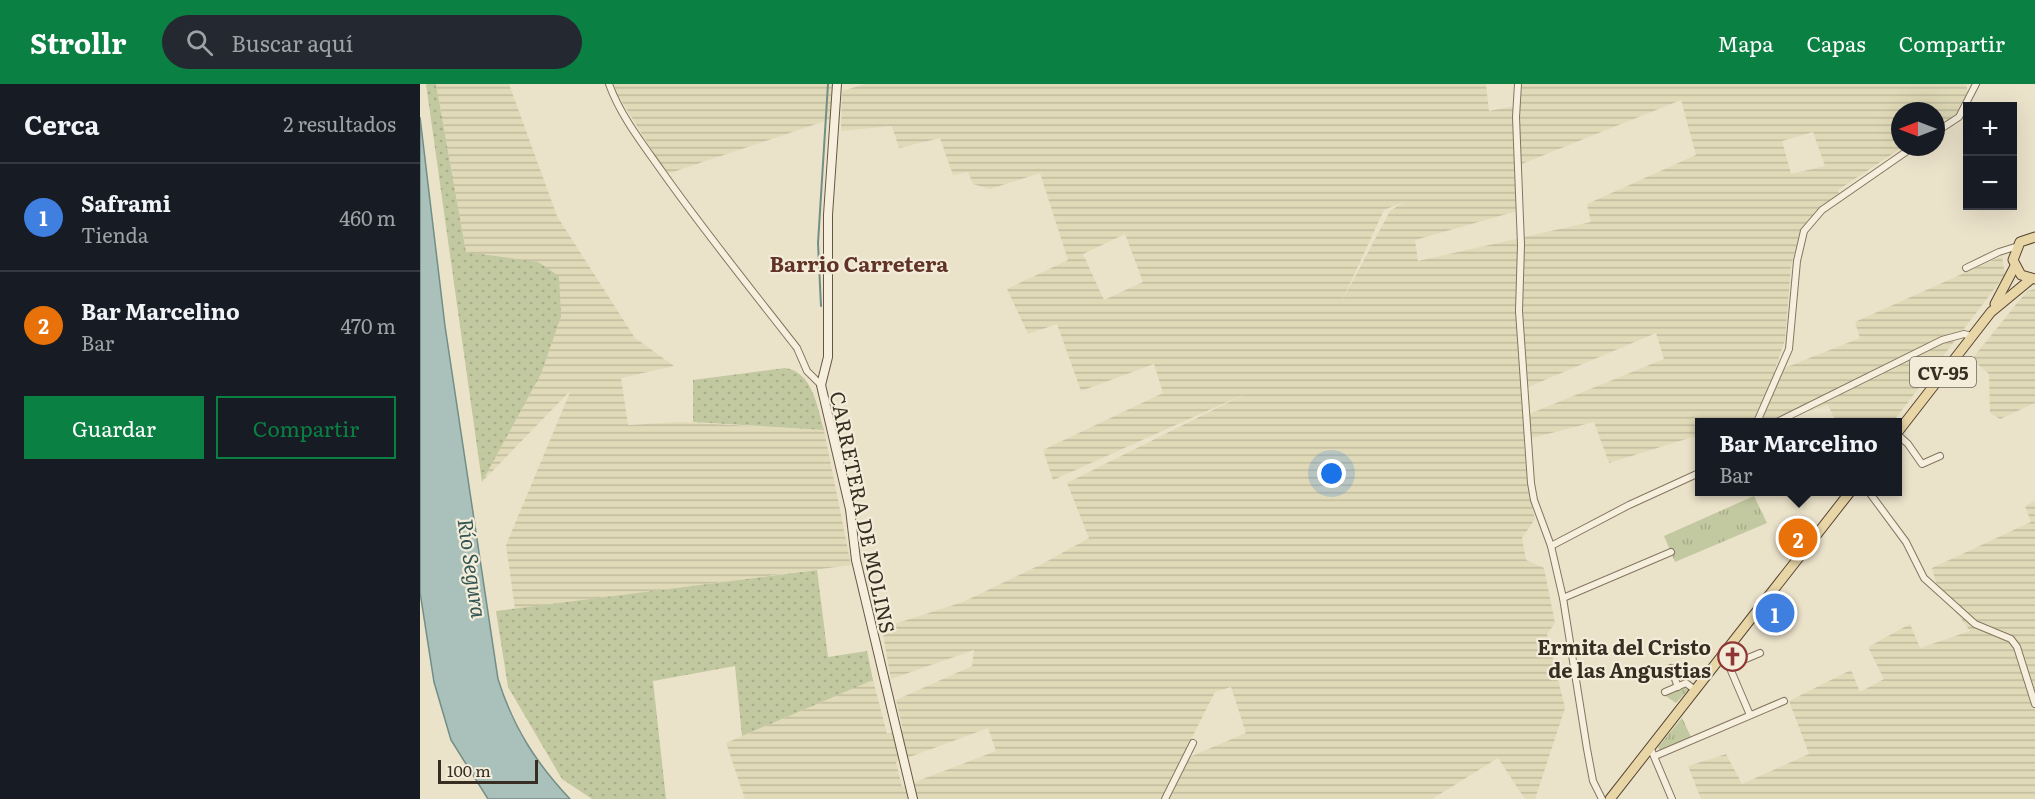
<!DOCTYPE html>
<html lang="es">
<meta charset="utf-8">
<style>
body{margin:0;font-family:Literata,serif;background:#242831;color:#f1f3f6}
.controls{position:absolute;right:18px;top:18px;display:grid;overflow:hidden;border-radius:0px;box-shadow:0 6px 24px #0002}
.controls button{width:54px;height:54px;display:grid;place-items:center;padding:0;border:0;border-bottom:2px solid #363941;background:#171b24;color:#f1f3f6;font:30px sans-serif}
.compass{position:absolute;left:1471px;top:18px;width:54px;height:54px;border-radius:50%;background:#171b24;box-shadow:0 6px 24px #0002;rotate:270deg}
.scale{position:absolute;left:18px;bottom:15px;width:100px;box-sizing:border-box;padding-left:6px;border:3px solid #382d22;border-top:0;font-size:16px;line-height:21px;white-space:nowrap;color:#382d22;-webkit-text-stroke:4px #f3ecd9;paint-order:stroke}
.you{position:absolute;left:912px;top:390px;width:21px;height:21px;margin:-15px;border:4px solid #fff;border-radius:50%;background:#1a73e8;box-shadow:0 0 0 9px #1a73e833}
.badge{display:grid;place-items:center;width:39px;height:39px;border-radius:50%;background:#0b8043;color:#fff;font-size:20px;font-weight:700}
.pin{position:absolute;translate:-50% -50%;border:3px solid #fff;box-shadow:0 2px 6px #0006}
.popup{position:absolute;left:1275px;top:334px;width:207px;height:78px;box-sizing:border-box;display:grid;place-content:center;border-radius:0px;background:#171b24;filter:drop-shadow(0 2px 4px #0005);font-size:20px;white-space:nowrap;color:#9ea1a6}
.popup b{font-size:22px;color:#f1f3f6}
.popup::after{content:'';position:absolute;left:50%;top:100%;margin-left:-12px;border:12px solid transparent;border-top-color:#171b24}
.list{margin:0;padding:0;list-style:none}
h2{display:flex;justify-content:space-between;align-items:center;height:78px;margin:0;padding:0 24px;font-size:26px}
h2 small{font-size:20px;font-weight:400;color:#9ea1a6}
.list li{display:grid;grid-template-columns:39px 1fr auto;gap:18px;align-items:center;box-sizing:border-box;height:108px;padding:0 24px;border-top:2px solid #363941}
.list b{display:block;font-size:22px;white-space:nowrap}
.list p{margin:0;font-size:20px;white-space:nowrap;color:#9ea1a6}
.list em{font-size:20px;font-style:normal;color:#9ea1a6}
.actions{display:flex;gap:12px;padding:18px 24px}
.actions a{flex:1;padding:14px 0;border:2px solid #0b8043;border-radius:0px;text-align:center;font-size:21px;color:#0b8043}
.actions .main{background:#0b8043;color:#fff}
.icon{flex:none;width:33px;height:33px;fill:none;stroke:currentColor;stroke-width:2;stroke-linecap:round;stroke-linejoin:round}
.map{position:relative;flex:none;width:1615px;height:715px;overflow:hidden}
header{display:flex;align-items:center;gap:36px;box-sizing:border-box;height:84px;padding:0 30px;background:#0b8043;color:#fff}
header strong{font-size:28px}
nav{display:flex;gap:33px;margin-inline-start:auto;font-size:21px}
.search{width:420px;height:54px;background:#242831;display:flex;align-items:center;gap:15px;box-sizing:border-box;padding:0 21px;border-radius:33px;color:#9ea1a6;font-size:22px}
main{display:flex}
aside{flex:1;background:#171b24}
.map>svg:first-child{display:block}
.farmland{fill:url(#farmland-rules);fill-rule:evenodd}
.grass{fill:url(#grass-dots)}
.park{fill:url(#park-tufts)}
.water{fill:#aac0ba;stroke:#718e87;stroke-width:1.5}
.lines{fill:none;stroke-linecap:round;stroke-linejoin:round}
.stream{stroke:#718e87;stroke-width:2}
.street-casing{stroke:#867560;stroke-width:8}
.secondary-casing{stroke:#685643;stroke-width:10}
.primary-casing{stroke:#544434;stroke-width:11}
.street{stroke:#f6efdd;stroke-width:6}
.secondary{stroke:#f6efdd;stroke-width:8}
.primary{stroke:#e9d6a7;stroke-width:9}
.labels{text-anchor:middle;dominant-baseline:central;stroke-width:4.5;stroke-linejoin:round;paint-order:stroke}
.shield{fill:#f3ecd9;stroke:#706659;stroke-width:1.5}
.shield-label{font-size:18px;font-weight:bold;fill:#382d22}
.street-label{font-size:20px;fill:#382d22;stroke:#f3ecd9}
.poi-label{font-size:20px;font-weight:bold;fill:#382d22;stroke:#f3ecd9;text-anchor:end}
.neighbourhood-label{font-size:21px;font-weight:bold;fill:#603326;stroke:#f3ecd9}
.water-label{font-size:21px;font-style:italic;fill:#335654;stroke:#f3ecd9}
</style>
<header>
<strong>Strollr</strong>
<div class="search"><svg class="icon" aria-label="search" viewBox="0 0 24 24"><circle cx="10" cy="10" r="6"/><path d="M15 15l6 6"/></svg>Buscar aquí</div>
<nav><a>Mapa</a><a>Capas</a><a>Compartir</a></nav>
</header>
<main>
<aside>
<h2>Cerca<small>2 resultados</small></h2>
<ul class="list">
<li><span class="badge" style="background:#3f7fe0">1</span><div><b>Saframi</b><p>Tienda</p></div><em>460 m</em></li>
<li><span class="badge" style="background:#e8710a">2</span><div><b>Bar Marcelino</b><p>Bar</p></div><em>470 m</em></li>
</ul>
<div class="actions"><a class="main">Guardar</a><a>Compartir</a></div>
</aside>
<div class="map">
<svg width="1615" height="715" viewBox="0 0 1615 715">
<defs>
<pattern id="farmland-rules" width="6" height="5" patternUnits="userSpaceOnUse" patternTransform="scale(1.5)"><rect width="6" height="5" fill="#e0dab8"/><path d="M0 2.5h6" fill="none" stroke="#c1bb9e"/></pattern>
<pattern id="grass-dots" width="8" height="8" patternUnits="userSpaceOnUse" patternTransform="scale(1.5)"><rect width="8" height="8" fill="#c2c89f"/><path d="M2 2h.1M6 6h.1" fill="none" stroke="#a7ac89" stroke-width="1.8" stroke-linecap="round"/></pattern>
<pattern id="park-tufts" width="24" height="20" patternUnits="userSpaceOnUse" patternTransform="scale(1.5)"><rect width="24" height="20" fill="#c2c89f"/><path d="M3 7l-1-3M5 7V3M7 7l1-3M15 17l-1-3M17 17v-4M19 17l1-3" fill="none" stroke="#a7ac89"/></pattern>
</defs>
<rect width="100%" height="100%" fill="#ebe2ca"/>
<g class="farmland">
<path d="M16,0h73l48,132 78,122 39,28 -53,12 7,47 52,-3 144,8 27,135 -336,44 -9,-64 65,-155 -89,92 59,-108 20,-57 -72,-60 -23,-5z"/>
<path d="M194,0h218l-1,35 -164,55 -50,-80z"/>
<path d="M445,0h621l3,27 31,-6 2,-21h444l2,9 -15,26 -17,8v-16h-36v36h3l-65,43 1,3 -39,39 -9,34 -6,74 -11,32 86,-34 -5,-16 147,-66 3,19 -109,143 -9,4h-51l-8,-17 -57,17h-72v13l-90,28 -15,-41 -70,18 3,41 8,38 -13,19 4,22 18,8 11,55 -8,11 18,74 -30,91h-10l-27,-41 -66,41h-687l-19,-56 147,-63 14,54 16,-4 -7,-30 76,-34 2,-16 -83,29 -9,-51 81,-26 81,-39 45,-25 -22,-55 180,-90 -194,87 -10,-30 120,-57 -9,-29 -73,27 -24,-67 -29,10 -21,-45 61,-29 -28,-87 -50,16 -17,-5 -5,-12 -15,3 -13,-37 -41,10 -7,-22 -51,5 1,-40zM1261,16l15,55 -109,49 4,18 -173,39 -3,-21 102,-29 -3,-44zM1393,48l12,34 -34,8 -9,-33zM984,118l-14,9 -48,90 42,-91zM705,150l18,48 -39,18 -21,-46zM1236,249l8,26 -135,55 -7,-4 -1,-20zM811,603l15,46 -66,28 35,-69zM568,644l8,23 -94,36 -6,-25z"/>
<path d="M1615,205v114l-35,16 -10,-6 -1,-39 -17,-15 55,-68z"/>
<path d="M1615,417v298h-334l-13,-33 38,-12 16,30 67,-30 -20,-53 62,-31 9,22 24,-13 -16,-32 42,-23 10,24 50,-17 -33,-45 -5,-18 99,-46 -6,-16z"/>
</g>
<g class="grass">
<path d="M6,0h10l30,168 72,10 21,14 2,41 -20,57 -59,108z"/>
<path d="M365,284c28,4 32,39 39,62l-131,-8v-42z"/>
<path d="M397,486l11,87 39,-6 6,29 -131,56 -7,-70 -82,15 13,118h-74l-30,-20 -54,-92 -12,-76z"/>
</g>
<g class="park">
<path d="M1334,412l13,27 -92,39 -11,-26z"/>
<path d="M1263,602l5,4 -12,13 -12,-8z"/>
<path d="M1262,634l9,19 -31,15 -2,-5z"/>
</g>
<path class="water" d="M0,33l25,209 53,353c15,48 38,84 72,120h-82l-37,-59 -17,-58 -14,-90z"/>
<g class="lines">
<path class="stream" d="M401,222l-3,-63 10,-159"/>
<defs>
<g id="street">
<path d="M189,0c11,31 33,59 52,86 43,61 90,119 136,178l10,23 14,14"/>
<path d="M1098,0l-2,33 5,128 -2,66 12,172 3,17 17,46 12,52 24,151 6,32 9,18"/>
<path d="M1516,48l23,-15 17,-33"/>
<path d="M1546,184l33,-16 16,-5"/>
<path d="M1337,338l32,-73 8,-88 7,-30 18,-21 91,-63"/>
<path d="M1357,338l165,-82 22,-6 7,2"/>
<path d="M1477,350l11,10 14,20 18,-8"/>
<path d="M1449,408l37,50 18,36 51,46 36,15 6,8 18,57"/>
<path d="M1131,462l78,-41 70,-32"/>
<path d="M1143,514l108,-46"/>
<path d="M1301,573l8,9 21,49"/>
<path d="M1309,582l31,-13"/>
<path d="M1231,592l20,-8 7,19"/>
<path d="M1245,608l21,-9 9,7"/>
<path d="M1230,663l22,52"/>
<path d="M1235,672l129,-55"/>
<path d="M745,715l28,-56"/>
</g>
<path id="secondary" d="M417,0l-9,131v142l-7,28 29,124 6,51 57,239"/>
<g id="primary">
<path d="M1615,153l-15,5 -7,18 8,15 14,4"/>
<path d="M1575,220l20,-38"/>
<path d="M1477,349l94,-121 40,-33"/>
<path d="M1190,715l240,-307"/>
</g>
</defs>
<use href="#street" class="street-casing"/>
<use href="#secondary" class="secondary-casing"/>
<use href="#primary" class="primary-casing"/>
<use href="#street" class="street"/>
<use href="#secondary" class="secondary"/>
<use href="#primary" class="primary"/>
</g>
<defs>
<symbol id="church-ring" viewBox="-11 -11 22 22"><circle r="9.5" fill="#f3ecd9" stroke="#8f3736" stroke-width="1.5"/><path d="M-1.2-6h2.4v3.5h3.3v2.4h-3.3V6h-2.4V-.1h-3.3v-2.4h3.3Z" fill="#8f3736"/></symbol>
</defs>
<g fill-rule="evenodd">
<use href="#church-ring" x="1296" y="556" width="33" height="33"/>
</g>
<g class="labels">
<rect class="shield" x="1490" y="273" width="66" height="30" rx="4.5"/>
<g class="shield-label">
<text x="1523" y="288">CV-95</text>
</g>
<g class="street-label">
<text transform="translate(444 428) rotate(78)">CARRETERA DE MOLINS</text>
</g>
<g class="poi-label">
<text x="1291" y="562">Ermita del Cristo<tspan x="1291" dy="23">de las Angustias</tspan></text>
</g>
<g class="neighbourhood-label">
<text x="439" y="178">Barrio Carretera</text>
</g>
<g class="water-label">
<text transform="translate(54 484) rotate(82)">Río Segura</text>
</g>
</g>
</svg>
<div class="controls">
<button>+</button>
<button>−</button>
</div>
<svg class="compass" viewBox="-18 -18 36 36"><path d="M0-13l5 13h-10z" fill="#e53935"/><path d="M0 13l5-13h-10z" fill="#9ea1a6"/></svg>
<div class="scale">100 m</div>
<div class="you"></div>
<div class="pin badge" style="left:1355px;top:529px;background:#3f7fe0">1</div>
<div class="pin badge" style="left:1378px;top:454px;background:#e8710a">2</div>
<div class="popup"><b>Bar Marcelino</b>Bar</div>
</div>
</main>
